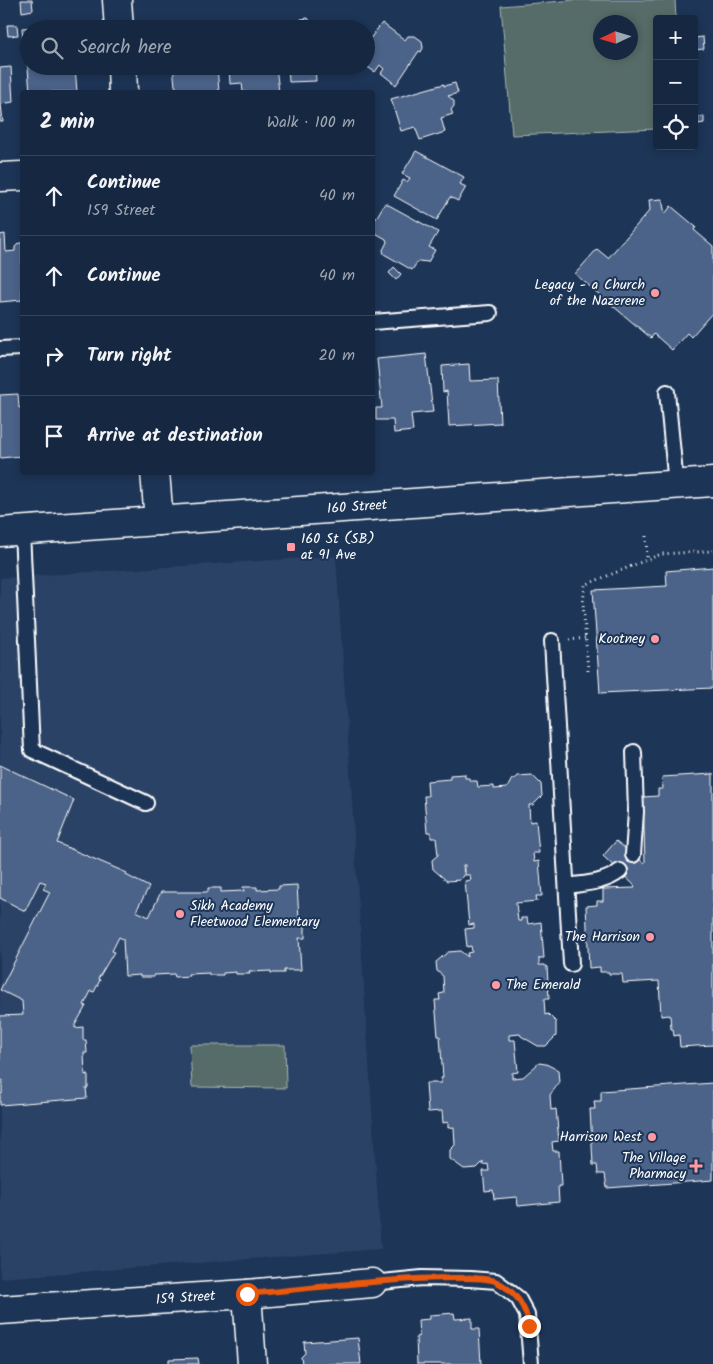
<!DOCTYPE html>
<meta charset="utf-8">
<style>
body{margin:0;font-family:Kalam,sans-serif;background:#23344c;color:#f1f3f6}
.controls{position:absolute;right:15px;top:15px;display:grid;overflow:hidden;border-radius:5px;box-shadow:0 2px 8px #0003}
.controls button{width:45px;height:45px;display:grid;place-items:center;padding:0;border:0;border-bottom:1px solid #35445a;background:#162841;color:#f1f3f6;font:25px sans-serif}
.compass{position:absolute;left:593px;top:15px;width:45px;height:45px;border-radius:50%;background:#162841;box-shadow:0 2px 8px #0003;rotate:266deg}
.stop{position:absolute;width:15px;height:15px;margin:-11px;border:4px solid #ea580c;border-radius:50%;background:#fff}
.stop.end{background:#ea580c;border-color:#fff;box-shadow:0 1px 5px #0008}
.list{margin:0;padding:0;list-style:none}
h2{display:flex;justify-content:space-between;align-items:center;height:65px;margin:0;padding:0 20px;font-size:21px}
h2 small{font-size:16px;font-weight:400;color:#9ea6b1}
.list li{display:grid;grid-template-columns:32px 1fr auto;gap:15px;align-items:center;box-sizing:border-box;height:80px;padding:0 20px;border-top:1px solid #35445a}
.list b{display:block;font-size:19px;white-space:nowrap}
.list p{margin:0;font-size:16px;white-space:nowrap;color:#9ea6b1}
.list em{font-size:16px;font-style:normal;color:#9ea6b1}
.icon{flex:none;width:28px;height:28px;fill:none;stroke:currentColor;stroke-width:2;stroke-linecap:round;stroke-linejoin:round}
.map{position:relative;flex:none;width:713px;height:1364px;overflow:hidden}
.search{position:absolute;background:#162841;box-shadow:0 2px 8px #0003;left:20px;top:20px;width:355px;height:55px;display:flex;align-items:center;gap:12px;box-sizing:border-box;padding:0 18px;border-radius:28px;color:#9ea6b1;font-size:19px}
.panel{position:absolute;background:#162841;box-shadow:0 2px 8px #0003;left:20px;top:90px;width:355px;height:385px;border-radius:5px}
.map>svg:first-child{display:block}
.built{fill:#2b4366}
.green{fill:#576c68;stroke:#abb6b4;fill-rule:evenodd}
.building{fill:#4c6389;stroke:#fff}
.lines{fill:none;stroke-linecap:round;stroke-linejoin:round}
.service-casing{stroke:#fff;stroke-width:18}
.minor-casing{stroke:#fff;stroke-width:31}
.secondary-casing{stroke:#fff;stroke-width:31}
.path{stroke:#fff;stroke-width:3;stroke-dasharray:1 4;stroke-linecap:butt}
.service{stroke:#1d3557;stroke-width:14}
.minor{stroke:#1d3557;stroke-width:28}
.secondary{stroke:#1d3557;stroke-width:28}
.route{stroke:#ea580c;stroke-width:6}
.poi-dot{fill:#ff9aa2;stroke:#1d3557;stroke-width:2}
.labels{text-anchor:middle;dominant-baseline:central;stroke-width:4;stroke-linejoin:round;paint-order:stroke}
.poi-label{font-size:14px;fill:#fff;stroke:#1d3557;text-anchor:end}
.street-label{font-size:14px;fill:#fff;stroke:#1d3557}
</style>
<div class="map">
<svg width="713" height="1364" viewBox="0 0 713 1364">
<rect width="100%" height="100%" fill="#1d3557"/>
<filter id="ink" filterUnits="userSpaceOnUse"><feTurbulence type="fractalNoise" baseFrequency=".02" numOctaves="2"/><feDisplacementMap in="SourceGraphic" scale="10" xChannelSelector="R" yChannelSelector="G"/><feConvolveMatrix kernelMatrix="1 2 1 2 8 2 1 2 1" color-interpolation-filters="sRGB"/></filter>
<g filter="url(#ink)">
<path class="built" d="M336,556l45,693 -381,29v-700z"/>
<g class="green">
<path d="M575,0h100l1,19h-19v110l-145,6 -11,-129zM600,22h30v30h-30z"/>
<path d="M190,1045h95l1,43 -94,-1z"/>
</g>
<g class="building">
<path d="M21,0h11l1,10 -11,2z"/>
<path d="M308,18l3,5 1,3h5l3,3h-39l16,-2v-4l4,-4z"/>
<path d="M382,23l23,17 3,-4h7l7,5 1,7 -2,4 -2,-1 -23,34 -15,-12 3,-4 -4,-4 -5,7 -9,-6v-28l3,2z"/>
<path d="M7,25h10l1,10 -10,1z"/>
<path d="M37,27v2h-8v11l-6,1 -1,-13z"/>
<path d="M703,37l1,12 -10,1v-12z"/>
<path d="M27,56h2v10h46l2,26h-47z"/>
<path d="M173,66h44l2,26 -38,-1 -6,-5z"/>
<path d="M229,66h47l3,26h-36l-1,-9 -12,1z"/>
<path d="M288,66h27l1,15 -27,1z"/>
<path d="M11,67l2,35 -12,2 2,18h-3v-54z"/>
<path d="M455,83l3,10 -10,3 6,5v5l-3,4 2,4 -12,4 4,14 -25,8 -5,-13 -14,4 -10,-32 53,-15v2z"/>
<path d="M704,116v7l-6,1v-7z"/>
<path d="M416,151l48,26 -4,7 6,3 -8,14 -8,-4 -13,23 -43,-24 9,-16 4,2 3,-4 -8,-4z"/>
<path d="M662,199l3,15 6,-8 25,21 -2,3 19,16v66l-22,25 -4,-4 -15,17 -18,-16 -3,4 -76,-64 22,-25 11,9 42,-48 -1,-10z"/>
<path d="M385,203l53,29 -9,15 6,3 -7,12 -10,-1 -6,9 -28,-16 -1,-4 4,-8 -1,-3 -14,-8v-6z"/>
<path d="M5,234l1,18 9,-1v-4l4,-4h3v59v-2l-22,2v-67z"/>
<path d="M394,267l7,7 -5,6 -7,-7z"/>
<path d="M426,354l7,58 -22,2 2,17 -19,2 -1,-13h-17v-12h6l-5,-49z"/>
<path d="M469,364l1,17 28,-1 2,43 -51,3 -2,-35 -4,1 -1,-26z"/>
<path d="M18,394l1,14 3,-1v49l-22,2v-63z"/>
<path d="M713,567v121l-113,5 -7,-103 74,-4 -1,-15z"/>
<path d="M0,765l74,35 -17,43 70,30 -1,2 23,12 -13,24 13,6 12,-25h47v-4h13v4l23,-1 -1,-4h14v3l22,-1v-3l18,-1 2,34 6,-1v20h-6l2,32h-17v3h-13v-2l-22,1 1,2h-14v-2l-13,1v2h-14v-2l-21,1 1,2 -14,1 -1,-3 -20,1v2h-14v-2l-15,1 -2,-37 -4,-2 -7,14 2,1 -16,27 2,1 -6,12 -3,-1 -7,14 2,1 -11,19v3l8,-1v13h3l1,13h-3l1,22 3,-1v14h-2l1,10 -87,7v-11h2v-14h-2v-64l23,-1 -1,-14 -22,-11 50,-98 -7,-3 3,-6 -6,-2 -15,30 -25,-13z"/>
<path d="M465,774v4h4l1,3h7l1,6 16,-1v3l13,-1 5,-9 4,-1 2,-2 14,-1 9,9 1,12 -9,9h-4l1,17 6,-1 3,32h-6l1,9 5,-1 3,35h-6l1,5 -21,2 2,18h3v-3h6l1,6 13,-2 3,36h-5v7h5l3,2 2,32h-5l1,16 3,-1 8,8v14l-10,10h-8l-17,-10 -1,-2 -11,1v5h6l3,32 -6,1v5l11,-1 16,-14 7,1 12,6 1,13 -9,12 1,15 5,-1 3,32 -7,1 1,9h6l2,35h-3l1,16 -41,4 -1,-9 -23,2 -1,-9 -8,1 -2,-20h6l-1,-7 -5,1v-3l-6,6 -13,1 -14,-10v-9l5,-5 -1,-18 -6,1v-6l-5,1 -1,-12 -14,1 -2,-29h15v-5h2l-3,-42h-2l-3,-36h5l-1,-6 5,-1 -1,-17 -6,-5 -1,-9 12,-10 12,-1 8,6 -1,-4 5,-1 -1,-6 -4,1 -2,-18 9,-1v-4l-5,1 -4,-44 6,-1 -1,-5h-5v-10h-2l1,11 -4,4 -13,1 -14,-12 -1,-9 6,-5 -2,-17h-5v-6h-4l-3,-36h4l-1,-15 23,-2v-4z"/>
<path d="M713,774v271l-33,2 -1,-12 -5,1 -1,-7h-2l-1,-14 -9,1 -2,-35 -36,2 -1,-9h-13v-2h-9v-5l-11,1 -3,-62 11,-1v-4h6v-12l32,-1 -1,-3 -31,-29 13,-15 28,22 1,-1 -2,-65 15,-1v-7h5l-1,-12z"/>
<path d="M713,1083v97l-106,8 -2,-14h-7l-1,-9h-4l-3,-56h5l-1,-8h7v-10z"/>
<path d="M454,1313l1,6 17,-1v11h7l2,35h-64l-1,-27 3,-1 -1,-16 12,-1v-4z"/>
<path d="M358,1338l3,26h-59l-1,-7 4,-4 -1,-11z"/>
<path d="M198,1358l1,6h-30v-5z"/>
</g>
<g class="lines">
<defs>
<g id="service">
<path d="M372,322l118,-9"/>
<path d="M0,349l22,-1"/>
<path d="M667,392l9,93"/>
<path d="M22,531l10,219 114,53"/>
<path d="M552,641l19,323"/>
<path d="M633,855l3,-43 -2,-60"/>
<path d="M567,886c19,-3 38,-3 53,-15"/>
<path d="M372,1283l50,-5 48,1 26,2 22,17 9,17 4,49"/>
</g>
<g id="minor">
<path d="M117,0l2,29"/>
<path d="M122,66l1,26"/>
<path d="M0,177l22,-1"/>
<path d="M155,472l4,49"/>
<path d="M247,1294l5,70"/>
<path id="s1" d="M0,1310l247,-16 125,-11"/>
</g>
<g id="secondary">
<path id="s2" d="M0,532l713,-50"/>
</g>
</defs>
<use href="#service" class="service-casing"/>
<use href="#minor" class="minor-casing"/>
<use href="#secondary" class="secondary-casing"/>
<g class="path">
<path d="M646,536l1,23"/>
<path d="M569,640l17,-2"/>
<path d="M588,671l-5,-68 2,-18 76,-31 52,-3"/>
</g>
<use href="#service" class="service"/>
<use href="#minor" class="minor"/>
<use href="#secondary" class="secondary"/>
</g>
</g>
<g class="lines" filter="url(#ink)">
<path class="route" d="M247,1294c70,-6 139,-16 209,-16 10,0 33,-1 41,4 18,9 29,25 32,44"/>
</g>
<g class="poi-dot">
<circle cx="655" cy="293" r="5"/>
<rect x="286" y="542" width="10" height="10" rx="2.5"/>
<circle cx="655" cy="639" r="5"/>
<circle cx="180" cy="914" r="5"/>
<circle cx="650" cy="937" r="5"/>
<circle cx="496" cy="985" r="5"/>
<circle cx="652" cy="1137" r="5"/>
<path d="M693.5 1158.5h5v5h5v5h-5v5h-5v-5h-5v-5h5z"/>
</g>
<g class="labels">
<g class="poi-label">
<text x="645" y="285">Legacy - a Church<tspan x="645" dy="16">of the Nazerene</tspan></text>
<text x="301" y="539" text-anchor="start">160 St (SB)<tspan x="301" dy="16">at 91 Ave</tspan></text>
<text x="645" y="639">Kootney</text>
<text x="190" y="906" text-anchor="start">Sikh Academy<tspan x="190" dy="16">Fleetwood Elementary</tspan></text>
<text x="640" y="937">The Harrison</text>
<text x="506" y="985" text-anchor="start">The Emerald</text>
<text x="642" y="1137">Harrison West</text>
<text x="686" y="1158">The Village<tspan x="686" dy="16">Pharmacy</tspan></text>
</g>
<g class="street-label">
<text stroke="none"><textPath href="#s2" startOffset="358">160 Street</textPath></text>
<text stroke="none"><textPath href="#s1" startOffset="186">159 Street</textPath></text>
</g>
</g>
</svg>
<div class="controls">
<button>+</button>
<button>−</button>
<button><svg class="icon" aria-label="locate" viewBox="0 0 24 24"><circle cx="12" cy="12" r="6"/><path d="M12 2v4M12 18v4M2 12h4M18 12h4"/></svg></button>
</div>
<svg class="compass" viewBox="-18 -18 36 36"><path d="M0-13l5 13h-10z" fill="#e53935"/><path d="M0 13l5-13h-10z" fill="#9ea6b1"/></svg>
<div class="stop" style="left:247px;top:1294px"></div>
<div class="stop end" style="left:529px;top:1326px"></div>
<div class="search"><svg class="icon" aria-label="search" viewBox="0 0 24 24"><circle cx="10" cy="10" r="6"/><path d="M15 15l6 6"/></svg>Search here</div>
<section class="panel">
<h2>2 min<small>Walk · 100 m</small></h2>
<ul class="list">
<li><svg class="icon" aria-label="ahead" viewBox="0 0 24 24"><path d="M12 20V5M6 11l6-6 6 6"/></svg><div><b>Continue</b><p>159 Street</p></div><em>40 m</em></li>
<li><svg class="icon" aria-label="ahead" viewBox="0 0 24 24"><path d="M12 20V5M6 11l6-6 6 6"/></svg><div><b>Continue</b></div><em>40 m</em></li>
<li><svg class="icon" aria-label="right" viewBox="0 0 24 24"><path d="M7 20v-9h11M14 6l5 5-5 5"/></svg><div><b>Turn right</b></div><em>20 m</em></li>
<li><svg class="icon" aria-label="arrive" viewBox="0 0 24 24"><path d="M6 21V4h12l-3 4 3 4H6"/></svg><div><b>Arrive at destination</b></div></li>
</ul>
</section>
</div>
